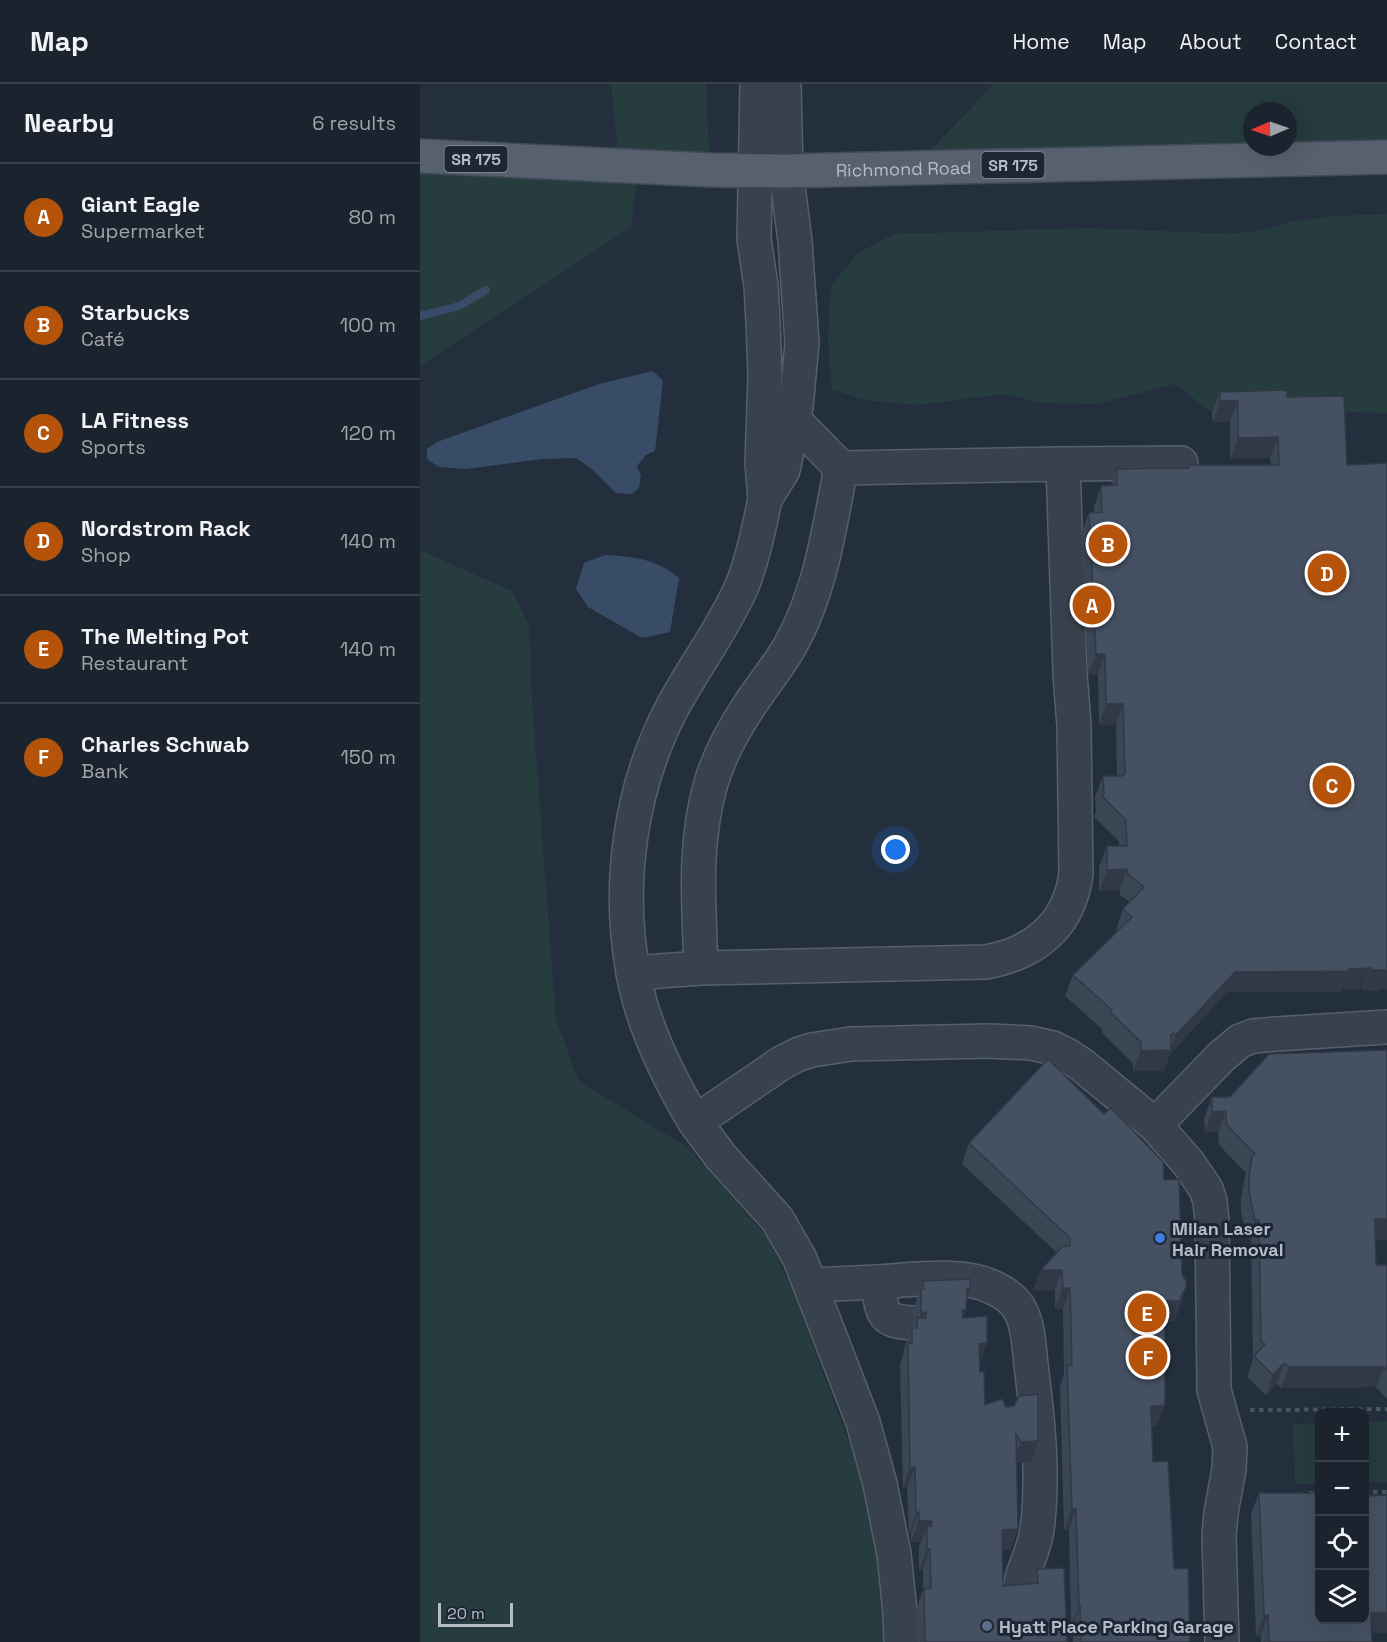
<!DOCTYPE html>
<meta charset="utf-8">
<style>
body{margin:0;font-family:"Space Grotesk",sans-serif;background:#242b36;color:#f1f3f6}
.controls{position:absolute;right:18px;bottom:18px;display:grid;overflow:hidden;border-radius:12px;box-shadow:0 6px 24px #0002}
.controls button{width:54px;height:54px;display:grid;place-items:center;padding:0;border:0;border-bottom:2px solid #39404a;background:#1b232e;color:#f1f3f6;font:30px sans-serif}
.compass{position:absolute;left:823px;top:18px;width:54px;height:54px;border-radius:50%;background:#1b232e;box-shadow:0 6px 24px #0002;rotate:268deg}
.scale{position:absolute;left:18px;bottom:15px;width:75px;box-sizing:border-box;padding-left:6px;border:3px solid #b4bcc9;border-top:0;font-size:16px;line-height:21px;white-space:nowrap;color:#b4bcc9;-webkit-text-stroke:4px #1d2633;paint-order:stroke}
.you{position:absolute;left:476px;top:766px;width:21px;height:21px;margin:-15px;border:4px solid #fff;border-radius:50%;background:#1a73e8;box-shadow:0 0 0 9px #1a73e833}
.badge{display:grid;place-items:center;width:39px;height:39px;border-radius:50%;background:#b45309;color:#fff;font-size:20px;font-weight:700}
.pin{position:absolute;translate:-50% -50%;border:3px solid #fff;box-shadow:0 2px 6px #0006}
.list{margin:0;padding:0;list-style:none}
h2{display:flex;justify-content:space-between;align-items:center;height:78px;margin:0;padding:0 24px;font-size:26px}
h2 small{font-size:20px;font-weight:400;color:#a0a4aa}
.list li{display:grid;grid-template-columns:39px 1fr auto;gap:18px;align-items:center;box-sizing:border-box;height:108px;padding:0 24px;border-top:2px solid #39404a}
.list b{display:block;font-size:22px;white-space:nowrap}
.list p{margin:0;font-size:20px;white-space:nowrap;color:#a0a4aa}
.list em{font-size:20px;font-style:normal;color:#a0a4aa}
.icon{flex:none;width:33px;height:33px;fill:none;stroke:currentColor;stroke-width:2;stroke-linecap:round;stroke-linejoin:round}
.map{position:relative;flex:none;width:967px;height:1558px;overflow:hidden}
header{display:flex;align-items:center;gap:36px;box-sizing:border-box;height:84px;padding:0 30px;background:#1b232e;border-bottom:2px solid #39404a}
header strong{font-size:28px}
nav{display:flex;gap:33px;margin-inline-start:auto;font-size:21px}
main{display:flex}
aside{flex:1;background:#1b232e}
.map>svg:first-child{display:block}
.green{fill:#263c3f;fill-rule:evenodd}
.water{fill:#394c67}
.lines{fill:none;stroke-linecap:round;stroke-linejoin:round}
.stream{stroke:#394c67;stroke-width:8}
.minor-casing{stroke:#565f6c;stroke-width:36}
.major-casing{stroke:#414a57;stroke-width:36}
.path{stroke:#44595c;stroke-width:4;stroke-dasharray:4.5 4.5;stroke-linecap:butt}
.minor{stroke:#38414e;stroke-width:33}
.major{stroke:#56606e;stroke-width:33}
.wall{fill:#3b4654}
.shaded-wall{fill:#303945}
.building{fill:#455162;stroke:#303945;stroke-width:1.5}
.shop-dot{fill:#3f7fe0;stroke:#1d2633;stroke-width:2}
.service-dot{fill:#5c6f8a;stroke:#1d2633;stroke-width:2}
.labels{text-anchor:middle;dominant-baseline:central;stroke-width:6;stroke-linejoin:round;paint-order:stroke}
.shield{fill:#1d2633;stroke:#878f9c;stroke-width:1.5}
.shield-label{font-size:16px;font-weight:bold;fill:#b4bcc9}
.street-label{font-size:18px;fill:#b4bcc9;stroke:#1d2633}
.poi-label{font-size:18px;font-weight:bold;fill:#b4bcc9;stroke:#1d2633;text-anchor:start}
</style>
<header>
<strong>Map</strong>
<nav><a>Home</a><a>Map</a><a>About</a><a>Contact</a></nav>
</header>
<main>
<aside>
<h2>Nearby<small>6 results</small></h2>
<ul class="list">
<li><span class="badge">A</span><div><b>Giant Eagle</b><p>Supermarket</p></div><em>80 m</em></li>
<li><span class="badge">B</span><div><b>Starbucks</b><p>Café</p></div><em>100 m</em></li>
<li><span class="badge">C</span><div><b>LA Fitness</b><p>Sports</p></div><em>120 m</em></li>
<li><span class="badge">D</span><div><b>Nordstrom Rack</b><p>Shop</p></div><em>140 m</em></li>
<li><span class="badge">E</span><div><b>The Melting Pot</b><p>Restaurant</p></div><em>140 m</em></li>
<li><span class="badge">F</span><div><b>Charles Schwab</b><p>Bank</p></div><em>150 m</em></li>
</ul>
</aside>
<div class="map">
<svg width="967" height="1558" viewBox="0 0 967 1558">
<rect width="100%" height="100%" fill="#242f3e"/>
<g class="green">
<path d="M191,0h95l4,86 -72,-3 -7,60 -211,139v-210l199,9z"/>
<path d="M574,0h393v73l-472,10zM832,27h36v36h-36z"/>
<path d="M967,130v199l-108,-2 -67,2 -37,-29 -78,20 -56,-1 -36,-9 -88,11 -52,-5 -33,-11 -4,-49 3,-55 27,-32 36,-19 194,-6 145,6 29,-4 27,-8 40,-6z"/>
<path d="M0,466l92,41 17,35 3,75 24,319 23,61 109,67 78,88 25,50 63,170 19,74 9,57 1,55h-463z"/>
<path d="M967,1337v61l-22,1v-61z"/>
<path d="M899,1339v61h-24l-2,-60z"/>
</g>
<g class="water">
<path d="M233,287l10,10 -8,70 -9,4 -9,11 4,9 -2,13 -7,6 -16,-1 -24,-24 -16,-11 -34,1 -76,10 -27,-2 -12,-8v-10l10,-7 162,-58z"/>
<path d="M185,471c30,2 49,3 74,23l-9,54 -28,6 -54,-31 -12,-18 8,-26z"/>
</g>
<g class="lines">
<path class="stream" d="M0,232l39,-10 27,-16"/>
<defs>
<g id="minor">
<path d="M337,0l-3,155 7,47 2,36 2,52 -3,89 3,36 18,-29 13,-63 6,-64 -7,-102 -9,-70 -2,-87"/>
<path d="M373,335l48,49"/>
<path d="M643,380l118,-1"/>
<path d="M213,889l68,-5 285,-6c49,-9 83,-36 90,-88l-2,-149 -4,-51 -7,-210 -222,4c-12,61 -20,123 -51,178 -12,21 -28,40 -41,60 -16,24 -30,50 -38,77 -18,62 -12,123 -10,185"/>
<path d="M275,1038c-27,-45 -53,-97 -62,-150 -16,-88 -3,-184 39,-264 22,-41 51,-79 70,-122 11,-28 17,-58 23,-87"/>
<path d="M457,1198c34,-2 86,-10 117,6 11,5 22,13 27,24 8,16 8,36 10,53 7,55 13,110 6,165 -4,28 -19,42 -18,75"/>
<path d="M391,1201l66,-3c7,30 1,39 36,41"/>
<path d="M481,1558l-1,-30 -6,-58 -14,-70 -17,-62 -63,-163 -23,-40 -56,-62 -26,-35 88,-60 16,-8 13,-4 39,-6 138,-3 42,2 22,5 14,7 15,10 73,60"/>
<path d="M802,1558l-3,-106 2,-23 8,-44 1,-22 -16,-57 -2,-169 -2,-20 -4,-12 -17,-25 -34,-39 66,-68 19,-16 13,-5 23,-2 111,-7"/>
</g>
<g id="major">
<path id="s1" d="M0,72l290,14 76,1 601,-14"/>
</g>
</defs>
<use href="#minor" class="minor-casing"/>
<use href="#major" class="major-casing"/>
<g class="path">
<path d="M830,1326l137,-1"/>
<path d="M944,1408h23"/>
<path d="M889,1409h11"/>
</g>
<use href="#minor" class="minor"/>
<use href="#major" class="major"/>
</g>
<g class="wall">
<path d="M800,308l67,5 60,68 34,524 -1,2h-17v-2h-21l-1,3h-114l-57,62 -6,17h-31v-8l-31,-30 1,-3 -38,-34 8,-21 45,-44 -2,-1 7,-21 7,-7 -10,-7v-5l-21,1v-24l8,-21h12v-5l-25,-24 2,-5 -1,-15 8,-21h14l-1,-52 -17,1 -1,-50h-10l-7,-141 8,-21h5v-6l7,-21 10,-1 6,-16 71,-1 1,-3h82l-1,-7 -40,1v-38l-17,1 -1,-9z"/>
<path d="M792,1013l163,143 1,25h11v134l-11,-12 -95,1 -4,-4 -11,11 -19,-18 6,-18 -2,-119h-3l-7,-28v-14l5,-25 -27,-28 -1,-13h-13l-1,-14z"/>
<path d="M549,1059l195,37 18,94 4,14 -12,34h-9l-8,104 -5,1 1,35 37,180h-117v-16l-2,1 -2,-98 -5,1 -4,-144 4,-11 -1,-66h-8v-19l-22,1 8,-21 16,-17 -95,-89z"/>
<path d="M503,1197l47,8 -3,11 -1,10 -3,8 17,46v8l5,33 17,-6 29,63 -15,1 -5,87h-9l1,36 29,-2 5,-15 30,73h-150l-1,-33 7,-19v-20h-4v-23l2,-5h-10v-9l-2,1 -2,-46h-4l-3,-124 4,-12v-4l8,-20h1v-18z"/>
<path d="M839,1409l113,140v9h-111v-6h-5l-5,-122z"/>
</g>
<g class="shaded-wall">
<path d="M800,317h18l-8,20 -17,1z"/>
<path d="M858,353l-8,21 -40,1 8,-21z"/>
<path d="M676,570h9l-7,21h-10z"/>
<path d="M686,620h17l-7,20 -17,1z"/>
<path d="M707,785l-7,21 -21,1 8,-21z"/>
<path d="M951,884l-8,21h-21l-1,3h-114l-57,62 -6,17h-31l8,-20 30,-16 2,-2 -6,17h3l6,-15 59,-63z"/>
<path d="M951,886h16v19h-6l-1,2h-17z"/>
<path d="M806,1027l-8,21h-13l7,-20z"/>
<path d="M955,1135h12v21h-20z"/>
<path d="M835,1136h4l-8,20h-3z"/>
<path d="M621,1186h21l-7,20 -22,1z"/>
<path d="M643,1204h7l-7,21h-8z"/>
<path d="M766,1204l-12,34h-17l8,-21 16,-5z"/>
<path d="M547,1205h3l-7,21h3l-7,20z"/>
<path d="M506,1228l-7,21 -2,-10 4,-10z"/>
<path d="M567,1259l-7,21 -1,-20z"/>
<path d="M864,1279l-7,21 -11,11 7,-20z"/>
<path d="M869,1283h95l-8,20 -95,1z"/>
<path d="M745,1321l-8,21 -13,1 7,-20z"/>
<path d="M618,1357l-7,21 -18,1 8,-21z"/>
<path d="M490,1383h5l-8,21h-4z"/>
<path d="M652,1425h4l-7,20 -5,1z"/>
<path d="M499,1428l-8,21 -2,1 7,-21z"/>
<path d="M499,1437h13l-5,15v-9l-6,15h-10z"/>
<path d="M598,1445l-7,21h-17l8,-20z"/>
<path d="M507,1465h3l-7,21h-4z"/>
<path d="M659,1522h1l-7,20 -2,1z"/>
<path d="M951,1529h16v20h-23z"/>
<path d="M848,1531l-7,21h-5l8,-20z"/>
</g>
<g class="building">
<path d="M867,306v7l57,-1 3,69 40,-2v507h-16v-2l-22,1v2l-114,1 -59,63 -3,-2 -2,2v15l-30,1v-9l-31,-30 2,-2 -39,-35 59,-58 -9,-8 21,-22 -16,-13 -1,-5 -20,1v-24h20l-1,-26 -24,-24 2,-2 -1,-18h19l3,-3 -2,-69h-17l-1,-50h-9l-7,-141 13,-1 -1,-26 16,-1v-16l72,-1v-3h90l-1,-28 -40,1v-37h-18v-9z"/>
<path d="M967,966v169h-12l1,46h11v105l-3,-3h-95l-5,-4 -11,12 -19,-19 11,-12 -4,-3 -2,-121h-4l-6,-28v-15l3,-20 3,-3 -29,-30v-13l-14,1v-15h18l39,-43z"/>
<path d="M628,975l56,55 7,-6 52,54 1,18 15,-1 3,95 4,7v7l-5,8v5h-16v104l-14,2 2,55 15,-1 6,108 14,-1 2,74h-109l-1,-36h-1l-3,-97h-4l-5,-144h5l-2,-77h-7l-1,-18h-21l22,-24h7v-8l-101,-95z"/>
<path d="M550,1195v10h-3l-1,21h-4l1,8 24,-2v27l-8,1 1,28 4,-1 1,34 17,-6 4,8 8,-1 5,-10 19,-2v47l-17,1 -5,-8 2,95 -16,1 1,56 35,-3 -1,-14 27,-1 3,74h-142l-1,-53 7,-1 -1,-39h-3v-22l5,-1v-5h-13v-9l-3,1 -1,-46h-5l-2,-124h4v-15h5v-10h9v-6l-5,1v-24h3l-1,-8z"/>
<path d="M839,1409h61v127h45v-124l22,-1v118h-16l1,29h-103l-1,-27 -4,1z"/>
</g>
<circle class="shop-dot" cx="740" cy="1154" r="6"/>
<circle class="service-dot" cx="567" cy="1542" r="6"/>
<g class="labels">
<g class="shield">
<rect x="24.5" y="62" width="63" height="26" rx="4.5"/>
<rect x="561.5" y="68" width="63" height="26" rx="4.5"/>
</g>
<g class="shield-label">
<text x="56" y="75">SR 175</text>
<text x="593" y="81">SR 175</text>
</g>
<g class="street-label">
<text stroke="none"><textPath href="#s1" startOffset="484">Richmond Road</textPath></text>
</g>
<g class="poi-label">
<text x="752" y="1144">Milan Laser<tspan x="752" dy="21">Hair Removal</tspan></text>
<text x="579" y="1542">Hyatt Place Parking Garage</text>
</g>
</g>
</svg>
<div class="controls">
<button>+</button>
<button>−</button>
<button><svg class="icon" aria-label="locate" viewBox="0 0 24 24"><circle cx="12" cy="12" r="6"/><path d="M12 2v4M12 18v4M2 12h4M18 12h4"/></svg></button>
<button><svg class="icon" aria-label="layers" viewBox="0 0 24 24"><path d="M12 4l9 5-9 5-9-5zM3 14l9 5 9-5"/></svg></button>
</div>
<svg class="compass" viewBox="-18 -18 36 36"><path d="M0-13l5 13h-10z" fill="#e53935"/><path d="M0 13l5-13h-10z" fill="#a0a4aa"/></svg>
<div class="scale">20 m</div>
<div class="you"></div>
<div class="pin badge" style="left:672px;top:521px">A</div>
<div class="pin badge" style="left:688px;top:460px">B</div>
<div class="pin badge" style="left:912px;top:701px">C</div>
<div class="pin badge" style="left:907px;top:489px">D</div>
<div class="pin badge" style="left:727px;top:1229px">E</div>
<div class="pin badge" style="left:728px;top:1273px">F</div>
</div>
</main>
